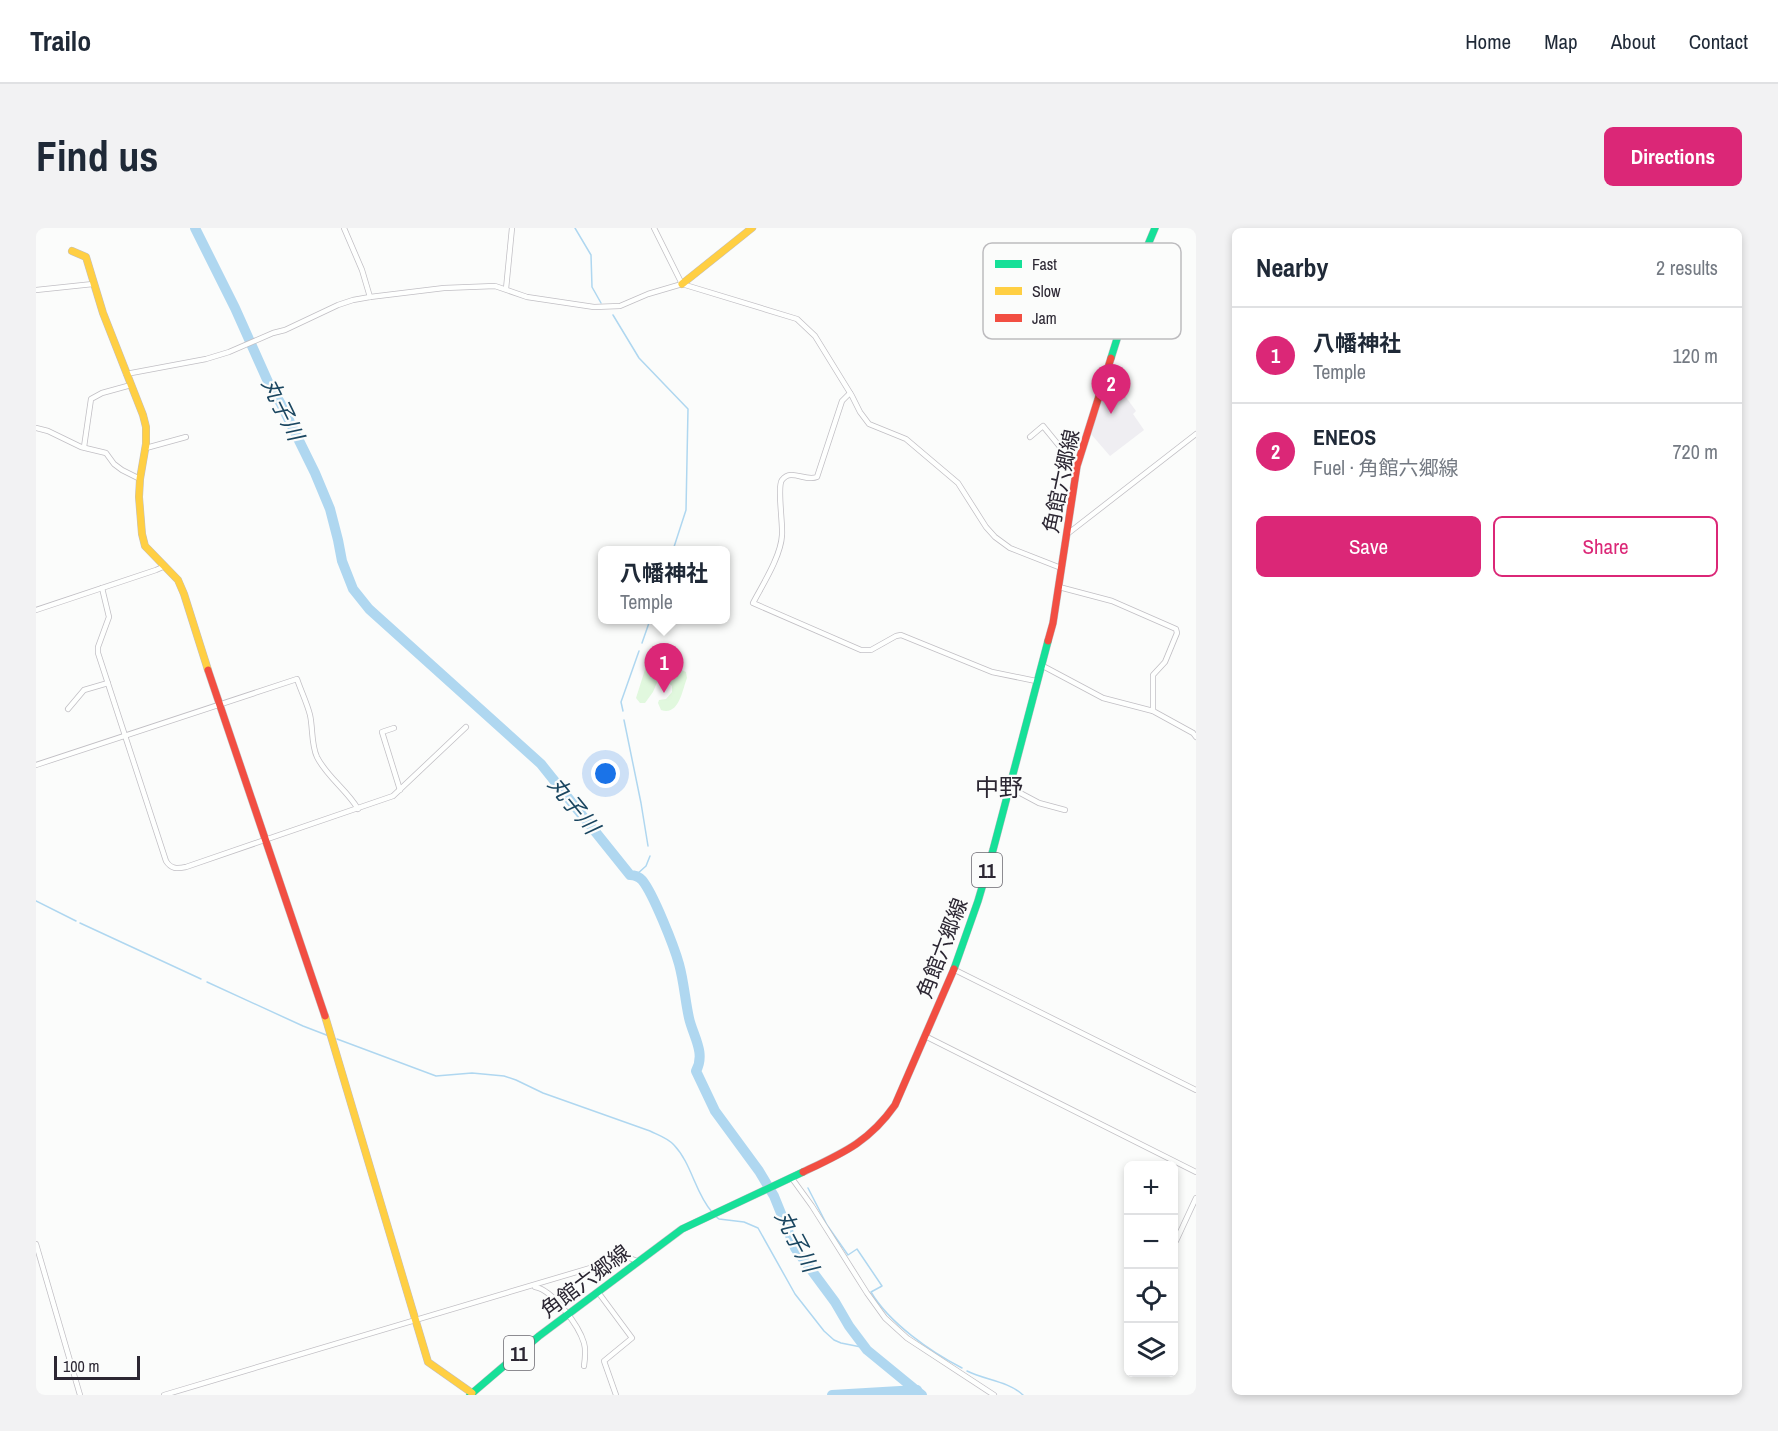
<!DOCTYPE html>
<meta charset="utf-8">
<style>
body{margin:0;font-family:"Archivo Narrow","Noto Sans JP",sans-serif;background:#f2f2f3;color:#1f2937}
.controls{position:absolute;right:18px;bottom:18px;display:grid;overflow:hidden;border-radius:9px;box-shadow:0 3px 9px #0003}
.controls button{width:54px;height:54px;display:grid;place-items:center;padding:0;border:0;border-bottom:2px solid #e0e1e3;background:#fff;color:#1f2937;font:30px sans-serif}
.scale{position:absolute;left:18px;bottom:15px;width:86px;box-sizing:border-box;padding-left:6px;border:3px solid #2c2733;border-top:0;font-size:16px;line-height:21px;white-space:nowrap;color:#2c2733;-webkit-text-stroke:4px #fbfcfb;paint-order:stroke}
.you{position:absolute;left:570px;top:546px;width:21px;height:21px;margin:-15px;border:4px solid #fff;border-radius:50%;background:#1a73e8;box-shadow:0 0 0 9px #1a73e833}
.badge{display:grid;place-items:center;width:39px;height:39px;border-radius:50%;background:#db2777;color:#fff;font-size:20px;font-weight:700}
.pin{position:absolute;translate:-50% -50px;filter:drop-shadow(0 2px 3px #0008)}
.pin::after{content:'';position:absolute;top:32px;width:21px;height:18px;background:inherit;clip-path:polygon(0 0,100% 0,50% 100%)}
.popup{position:absolute;left:562px;top:318px;width:132px;height:78px;box-sizing:border-box;display:grid;place-content:center;border-radius:9px;background:#fff;filter:drop-shadow(0 2px 4px #0005);font-size:20px;white-space:nowrap;color:#747a83}
.popup b{font-size:22px;color:#1f2937}
.popup::after{content:'';position:absolute;left:50%;top:100%;margin-left:-12px;border:12px solid transparent;border-top-color:#fff}
.list{margin:0;padding:0;list-style:none}
h2{display:flex;justify-content:space-between;align-items:center;height:78px;margin:0;padding:0 24px;font-size:26px}
h2 small{font-size:20px;font-weight:400;color:#747a83}
.list li{display:grid;grid-template-columns:39px 1fr auto;gap:18px;align-items:center;box-sizing:border-box;height:96px;padding:0 24px;border-top:2px solid #e0e1e3}
.list b{display:block;font-size:22px;white-space:nowrap}
.list p{margin:0;font-size:20px;white-space:nowrap;color:#747a83}
.list em{font-size:20px;font-style:normal;color:#747a83}
.actions{display:flex;gap:12px;padding:18px 24px}
.actions a{flex:1;padding:14px 0;border:2px solid #db2777;border-radius:9px;text-align:center;font-size:21px;color:#db2777}
.actions .main{background:#db2777;color:#fff}
.icon{flex:none;width:33px;height:33px;fill:none;stroke:currentColor;stroke-width:2;stroke-linecap:round;stroke-linejoin:round}
.map{position:relative;flex:none;width:1160px;height:1167px;overflow:hidden;border-radius:9px}
header{display:flex;align-items:center;gap:36px;box-sizing:border-box;height:84px;padding:0 30px;background:#fff;border-bottom:2px solid #e0e1e3}
header strong{font-size:28px}
nav{display:flex;gap:33px;margin-inline-start:auto;font-size:21px}
.intro{display:flex;align-items:center;justify-content:space-between;box-sizing:border-box;height:144px;padding:0 36px}
h1{margin:0;font-size:42px}
.button{padding:15px 27px;border-radius:9px;background:#db2777;color:#fff;font-size:21px;font-weight:700}
main{display:flex;gap:36px;padding:0 36px}
aside{flex:1;background:#fff;border-radius:9px;box-shadow:0 3px 9px #0003}
.map>svg:first-child{display:block}
.built{fill:#efeef2}
.green{fill:#e1f8de}
.lines{fill:none;stroke-linecap:round;stroke-linejoin:round}
.stream{stroke:#afd7f0;stroke-width:1.5}
.river{stroke:#afd7f0;stroke-width:10}
.street-casing{stroke:#c1bfc4;stroke-width:6}
.fast-casing{stroke:#c1bfc4;stroke-width:8}
.slow-casing{stroke:#c1bfc4;stroke-width:8}
.jam-casing{stroke:#c1bfc4;stroke-width:8}
.street{stroke:#fefffe;stroke-width:4.5}
.fast{stroke:#16e098;stroke-width:7}
.slow{stroke:#ffcf43;stroke-width:7}
.jam{stroke:#f24e42;stroke-width:7}
.labels{text-anchor:middle;dominant-baseline:central;stroke-width:4.5;stroke-linejoin:round;paint-order:stroke}
.shield{fill:#fbfcfb;stroke:#6a676f;stroke-width:1.5}
.shield-label{font-size:20px;font-weight:bold;fill:#2c2733}
.street-label{font-size:21px;fill:#2c2733;stroke:#fbfcfb}
.water-label{font-size:22px;font-style:italic;fill:#1a4660;stroke:#fbfcfb}
.quarter-label{font-size:24px;fill:#2c2733;stroke:#fbfcfb}
.key{fill:#fbfcfb;stroke:#bdbcbf;stroke-width:1.5}
.key-label{font-size:16px;fill:#2c2733}
</style>
<header>
<strong>Trailo</strong>
<nav><a>Home</a><a>Map</a><a>About</a><a>Contact</a></nav>
</header>
<div class="intro"><h1>Find us</h1><a class="button">Directions</a></div>
<main>
<div class="map">
<svg width="1160" height="1167" viewBox="0 0 1160 1167">
<rect width="100%" height="100%" fill="#fbfcfb"/>
<path class="built" d="M1073,146l27,37 -3,3 11,16 -34,26 -19,-22z"/>
<path class="green" d="M617,428l33,16 1,6c-5,13 -8,38 -26,32l-3,-7 1,-3 7,-1 6,-7v-6l-7,-6h-7l-5,12 -8,11h-5l-4,-5 13,-41z"/>
<g class="lines">
<g class="stream">
<path d="M539,0l16,27 1,32 9,16"/>
<path d="M577,87l26,43 49,51 -2,101 -13,40"/>
<path d="M606,415l8,-23"/>
<path d="M587,483l-2,-9 18,-51"/>
<path d="M588,492l17,83 7,43"/>
<path d="M600,647l10,-9 4,-10"/>
<path d="M0,673l40,20"/>
<path d="M44,695l121,56"/>
<path d="M171,754l96,44 26,10"/>
<path d="M301,811l99,37 36,-3 32,3 12,4 27,13 107,38c8,4 18,7 24,14 18,19 21,48 38,67"/>
<path d="M772,960l19,37 21,30 9,-6 25,37 -11,6c18,31 60,60 91,76"/>
<path d="M679,988l4,3 25,3 14,6 37,66 29,37 10,9 7,3 25,5"/>
<path d="M931,1143c18,9 41,10 56,24"/>
</g>
<g class="river">
<path d="M159,0l40,80 34,76 12,20 34,69 15,36 8,31 4,21 11,28 16,20 172,155 89,111c5,0 8,1 12,5 11,13 32,66 37,84 5,18 6,36 10,54 4,18 17,35 7,53l19,40 44,60 15,25 21,52 40,54 14,24 18,24 55,45"/>
<path d="M796,1167l85,-5"/>
</g>
<defs>
<g id="street">
<path d="M308,0l18,42 8,27"/>
<path d="M618,0l28,56 115,35 18,17 37,60 8,16 9,12 37,15 52,44 28,44 9,10 15,11 51,20"/>
<path d="M470,61l6,-61"/>
<path d="M0,62l57,-6"/>
<path d="M90,146l80,-15 23,-7 44,-19 12,-3 53,-25 15,-5 17,-3 74,-9 51,-2 32,11 67,10 26,-1 28,-12 34,-10"/>
<path d="M814,165l-8,8 -25,76c-12,5 -26,-9 -35,3 -5,6 1,44 0,55 -1,21 -19,49 -29,68l108,47h10l25,-14 5,-1 91,37 44,9"/>
<path d="M0,200l12,3 33,16 25,6 8,11 8,6 18,9"/>
<path d="M994,209l13,-11 27,33 8,4"/>
<path d="M48,219l7,-48 11,-6 29,-8"/>
<path d="M110,220l40,-11"/>
<path d="M1030,307l130,-101"/>
<path d="M1023,359l53,14 64,28 1,4 -12,29 -12,13v36"/>
<path d="M66,360l7,29 -11,30v6l68,208c5,8 11,8 20,6l207,-71 73,-69"/>
<path d="M0,382l120,-40 9,-4"/>
<path d="M1005,437l62,33 50,13 40,22 3,4"/>
<path d="M32,481l16,-19 24,-7"/>
<path d="M358,500l-12,4 18,58"/>
<path d="M0,537l261,-86c4,12 10,24 13,36 3,13 1,29 7,42 10,20 30,33 41,52"/>
<path d="M973,559l30,16 26,7"/>
<path d="M917,741l243,121"/>
<path d="M889,808l271,136"/>
<path d="M755,949l21,29 55,87 18,25 22,20 87,57"/>
<path d="M1140,1013l20,-43"/>
<path d="M0,1016l44,151"/>
<path d="M499,1059c18,3 44,39 49,56 2,7 1,16 0,23"/>
<path d="M562,1064l34,46 -28,23 12,34"/>
<path d="M128,1167l463,-138 10,4"/>
</g>
<g id="fast">
<path d="M1075,130l31,-99 13,-31"/>
<path d="M918,741l24,-68 15,-51 55,-209"/>
<path d="M434,1167l69,-59 143,-107 121,-57"/>
</g>
<g id="slow">
<path d="M36,23l14,6 17,56 40,102 3,12v17l-6,35 -1,18 3,37 3,12 33,34 6,14 24,76"/>
<path d="M646,56l70,-56"/>
<path d="M289,788l103,346 44,31"/>
</g>
<g id="jam">
<path d="M1012,413l5,-18 24,-157 34,-108"/>
<path d="M172,442l117,346"/>
<path d="M767,944c40,-19 66,-30 92,-67l59,-136"/>
</g>
</defs>
<use href="#street" class="street-casing"/>
<use href="#fast" class="fast-casing"/>
<use href="#slow" class="slow-casing"/>
<use href="#jam" class="jam-casing"/>
<use href="#street" class="street"/>
<use href="#fast" class="fast"/>
<use href="#slow" class="slow"/>
<use href="#jam" class="jam"/>
</g>
<g class="labels">
<g class="shield">
<rect x="936" y="625" width="30" height="34" rx="4.5"/>
<rect x="468" y="1108" width="30" height="34" rx="4.5"/>
</g>
<g class="shield-label">
<text x="951" y="642">11</text>
<text x="483" y="1125">11</text>
</g>
<g class="street-label">
<text transform="translate(1025 253) rotate(-78)">角館六郷線</text>
<text transform="translate(906 720) rotate(-69)">角館六郷線</text>
<text transform="translate(549 1053) rotate(-37)">角館六郷線</text>
</g>
<g class="water-label">
<text transform="translate(247 181) rotate(64)">丸子川</text>
<text transform="translate(538 577) rotate(51)">丸子川</text>
<text transform="translate(761 1013) rotate(62)">丸子川</text>
</g>
<g class="quarter-label">
<text x="963" y="559">中野</text>
</g>
</g>
<rect x="947" y="15" width="198" height="96" rx="9" class="key"/>
<rect x="959" y="32" width="27" height="8" fill="#16e098"/>
<rect x="959" y="59" width="27" height="8" fill="#ffcf43"/>
<rect x="959" y="86" width="27" height="8" fill="#f24e42"/>
<g class="key-label">
<text x="996" y="42">Fast</text>
<text x="996" y="69">Slow</text>
<text x="996" y="96">Jam</text>
</g>
</svg>
<div class="controls">
<button>+</button>
<button>−</button>
<button><svg class="icon" aria-label="locate" viewBox="0 0 24 24"><circle cx="12" cy="12" r="6"/><path d="M12 2v4M12 18v4M2 12h4M18 12h4"/></svg></button>
<button><svg class="icon" aria-label="layers" viewBox="0 0 24 24"><path d="M12 4l9 5-9 5-9-5zM3 14l9 5 9-5"/></svg></button>
</div>
<div class="scale">100 m</div>
<div class="you"></div>
<div class="pin badge" style="left:628px;top:465px">1</div>
<div class="popup"><b>八幡神社</b>Temple</div>
<div class="pin badge" style="left:1075px;top:186px">2</div>
</div>
<aside>
<h2>Nearby<small>2 results</small></h2>
<ul class="list">
<li><span class="badge">1</span><div><b>八幡神社</b><p>Temple</p></div><em>120 m</em></li>
<li><span class="badge">2</span><div><b>ENEOS</b><p>Fuel · 角館六郷線</p></div><em>720 m</em></li>
</ul>
<div class="actions"><a class="main">Save</a><a>Share</a></div>
</aside>
</main>
